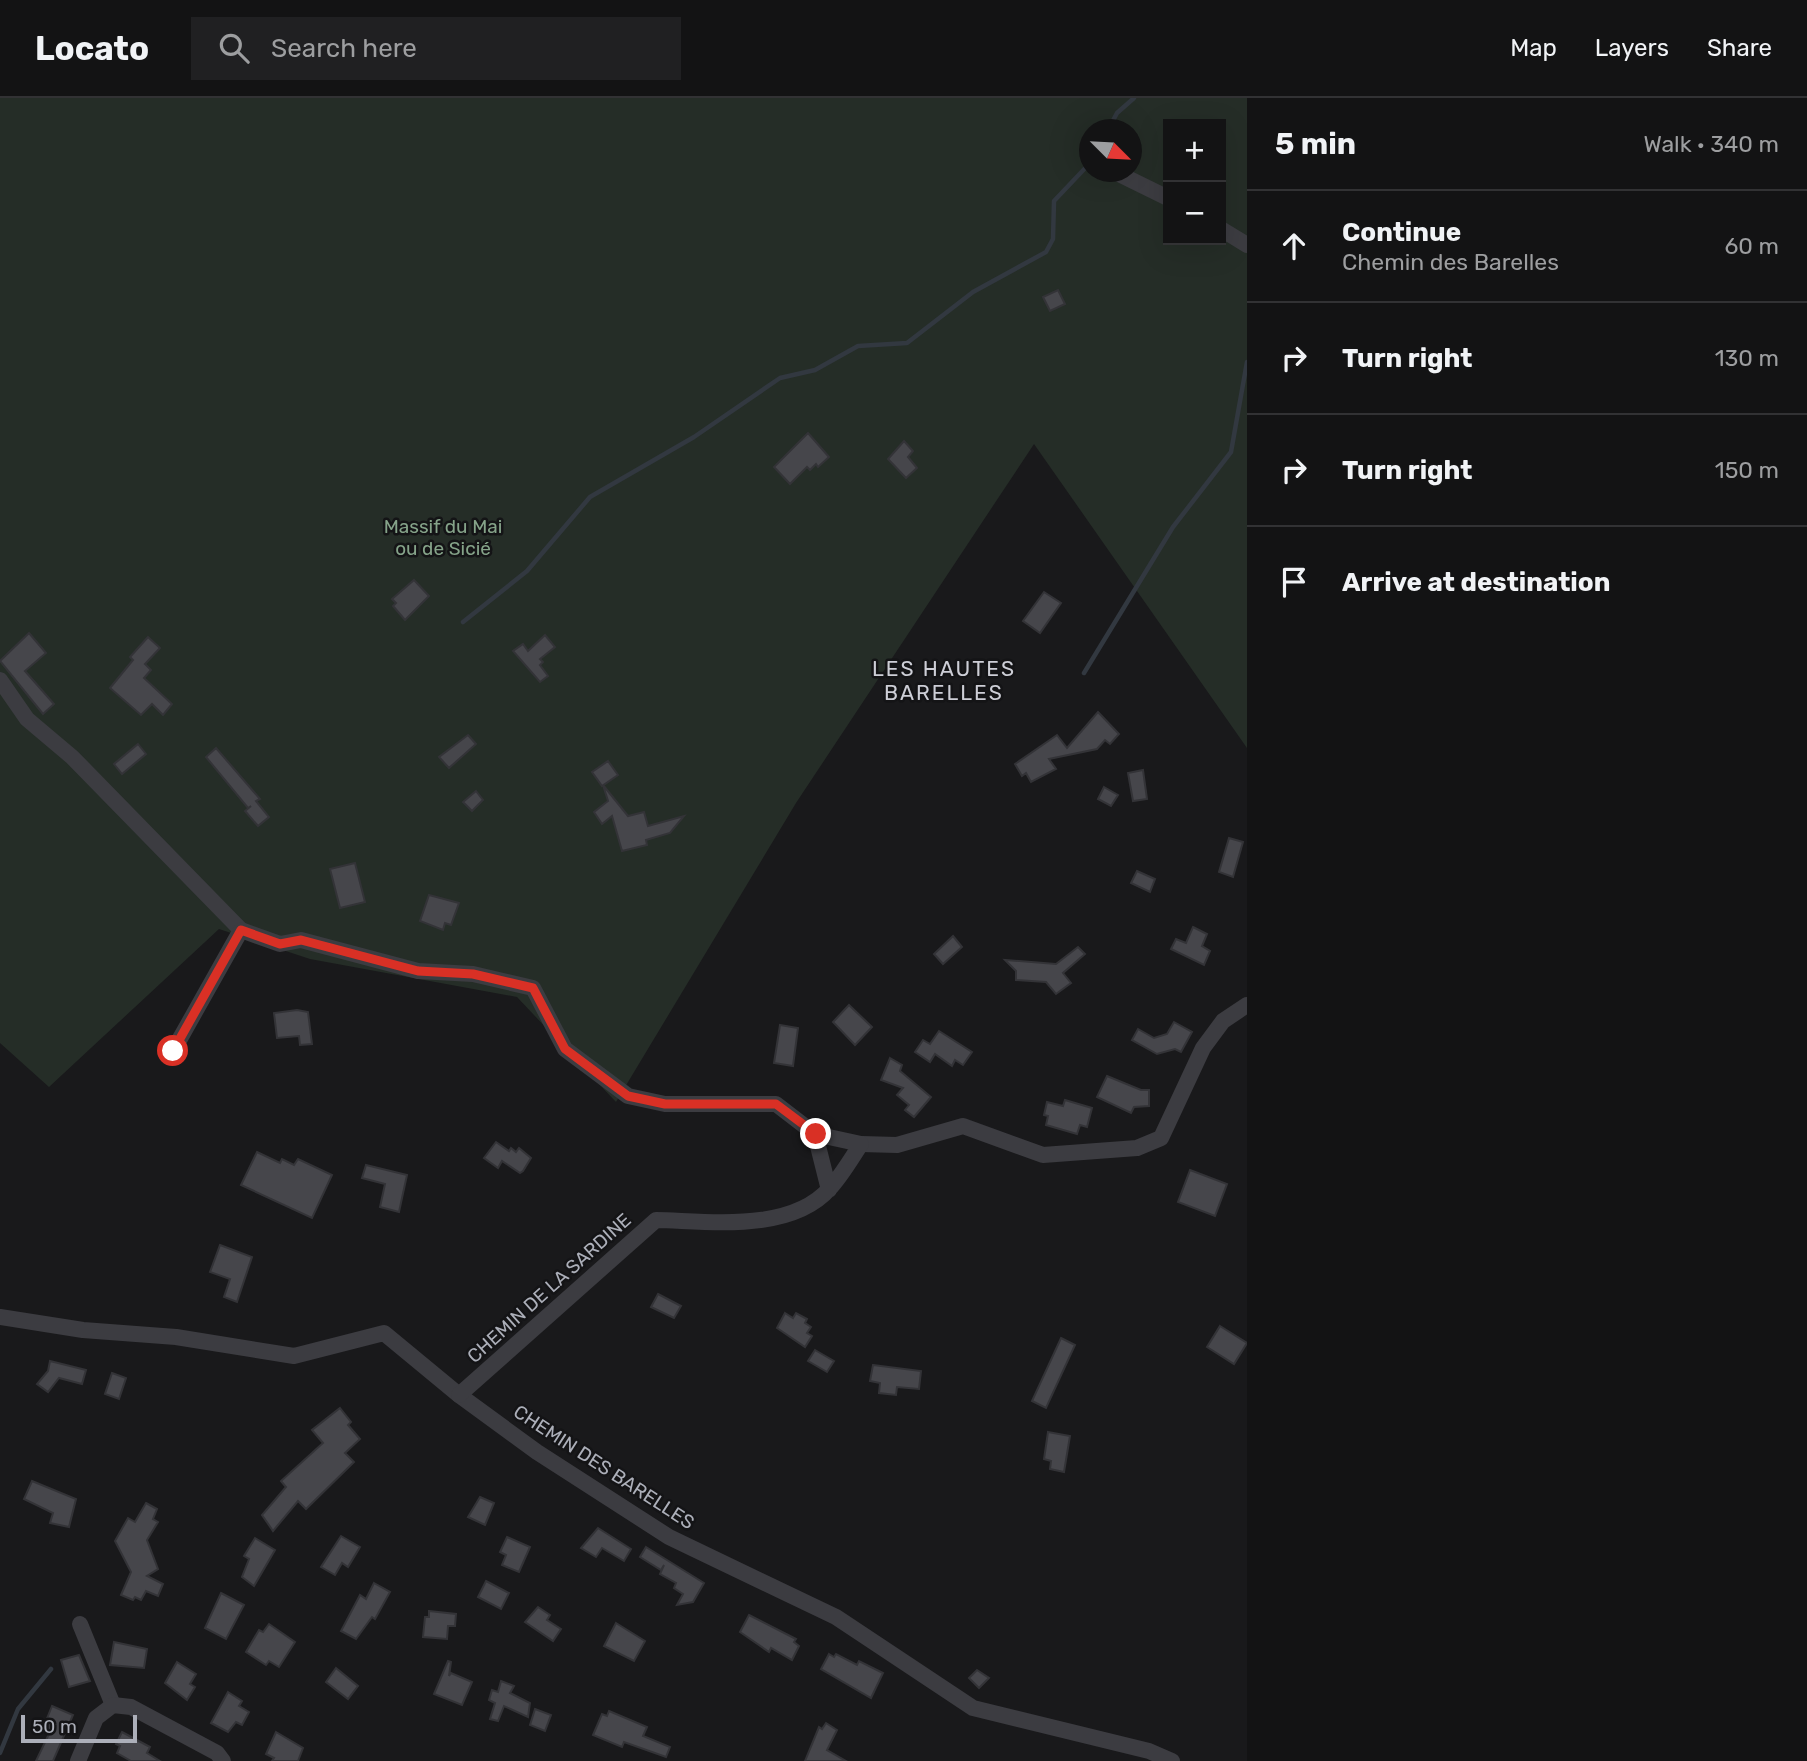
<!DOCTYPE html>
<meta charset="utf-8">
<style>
body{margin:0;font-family:Rubik,sans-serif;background:#202022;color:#f1f3f6}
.controls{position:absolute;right:21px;top:21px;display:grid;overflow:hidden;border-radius:0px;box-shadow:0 7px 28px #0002}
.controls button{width:63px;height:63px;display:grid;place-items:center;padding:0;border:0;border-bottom:2px solid #323234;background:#131314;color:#f1f3f6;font:35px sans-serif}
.compass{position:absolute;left:1079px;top:21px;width:63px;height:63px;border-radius:50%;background:#131314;box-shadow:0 7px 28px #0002;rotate:114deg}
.scale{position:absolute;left:21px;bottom:18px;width:116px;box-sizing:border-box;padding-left:7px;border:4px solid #acafb9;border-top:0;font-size:19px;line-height:24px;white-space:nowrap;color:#acafb9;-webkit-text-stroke:5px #141416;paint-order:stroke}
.stop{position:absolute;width:21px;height:21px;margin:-16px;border:5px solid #d93025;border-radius:50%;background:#fff}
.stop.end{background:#d93025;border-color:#fff;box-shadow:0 2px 7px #0008}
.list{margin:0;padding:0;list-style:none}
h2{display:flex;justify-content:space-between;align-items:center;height:91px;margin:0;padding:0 28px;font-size:30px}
h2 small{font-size:23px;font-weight:400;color:#9d9ea0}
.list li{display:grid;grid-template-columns:46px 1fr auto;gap:21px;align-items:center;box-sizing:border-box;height:112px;padding:0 28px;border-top:2px solid #323234}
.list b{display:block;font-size:26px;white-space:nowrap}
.list p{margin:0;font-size:23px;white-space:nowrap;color:#9d9ea0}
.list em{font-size:23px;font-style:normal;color:#9d9ea0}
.icon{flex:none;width:38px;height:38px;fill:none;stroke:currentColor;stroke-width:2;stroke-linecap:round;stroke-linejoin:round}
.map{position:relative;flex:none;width:1247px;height:1663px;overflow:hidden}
header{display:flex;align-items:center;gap:42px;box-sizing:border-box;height:98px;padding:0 35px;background:#131314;border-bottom:2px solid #323234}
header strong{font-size:33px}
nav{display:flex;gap:38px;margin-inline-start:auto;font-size:24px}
.search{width:490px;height:63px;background:#202022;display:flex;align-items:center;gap:18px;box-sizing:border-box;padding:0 24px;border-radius:0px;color:#9d9ea0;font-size:26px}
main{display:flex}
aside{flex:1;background:#131314}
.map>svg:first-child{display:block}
.green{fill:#252d27;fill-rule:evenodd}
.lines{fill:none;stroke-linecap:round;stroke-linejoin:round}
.stream{stroke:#323840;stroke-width:4.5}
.building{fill:#46464b;stroke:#333337;stroke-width:2}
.minor{stroke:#3c3c41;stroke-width:16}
.route{stroke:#d93025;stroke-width:9}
.labels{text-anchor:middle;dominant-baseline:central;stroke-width:5;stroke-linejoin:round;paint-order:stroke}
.park-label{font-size:19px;fill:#85a389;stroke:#141416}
.street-label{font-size:19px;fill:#acafb9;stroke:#141416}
.neighbourhood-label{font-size:21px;letter-spacing:2px;fill:#cdced6;stroke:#141416}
</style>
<header>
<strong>Locato</strong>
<div class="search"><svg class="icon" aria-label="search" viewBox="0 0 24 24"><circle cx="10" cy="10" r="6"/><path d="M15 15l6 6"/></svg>Search here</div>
<nav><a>Map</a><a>Layers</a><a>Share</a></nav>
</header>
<main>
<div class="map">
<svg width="1247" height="1663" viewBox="0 0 1247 1663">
<rect width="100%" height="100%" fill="#19191b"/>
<path class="green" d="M0,0h1247v650l-213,-304 -238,359 -180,299 -99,-105 -207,-38 -91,-30 -170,158 -49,-44zM1168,26h53v116h-53zM1090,32h42v42h-42z"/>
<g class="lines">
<g class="stream">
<path d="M1108,32l9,-17 17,-15"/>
<path d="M463,524l64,-51 63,-74 104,-60 86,-59 35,-8 43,-24 49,-3 66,-51 73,-40 7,-13 1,-38 36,-38"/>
<path d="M1084,575l89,-146 58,-75 16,-90"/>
<path d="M0,1655l18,-44 33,-40"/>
</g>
</g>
<g class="building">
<path d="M1058,192l7,14 -15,7 -7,-14z"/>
<path d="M808,335l21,24 -11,10 -2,-3 -6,6 -3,-3 -17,17 -16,-17z"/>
<path d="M904,343l9,10 -5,6 9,11 -11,10 -18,-19z"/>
<path d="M414,482l15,16 -24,24 -12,-14 3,-3 -4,-4z"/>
<path d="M1044,494l17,11 -21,30 -17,-12z"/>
<path d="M29,535l17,20 -21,18 29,33 -11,10 -43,-53z"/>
<path d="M545,537l10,12 -15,12 3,3 -3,3 8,11 -8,6 -27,-31 10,-7 5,7z"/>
<path d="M148,539l12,11 -15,16 6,6 -7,8 28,26 -9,11 -11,-11 -11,11 -31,-27 23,-28 -3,-3z"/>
<path d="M1098,614l21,22 -9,10 -5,-4 -8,9 -48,10 7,10 -25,13 -5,-9 -4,3 -7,-12 42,-29 10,13z"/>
<path d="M468,637l8,9 -27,24 -10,-11z"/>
<path d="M138,646l8,10 -24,20 -8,-10z"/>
<path d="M216,650l44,51 -4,2 13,16 -11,9 -13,-15 6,-5 -3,2 -42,-51z"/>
<path d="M608,663l10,14 -16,11 -10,-14z"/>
<path d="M1143,672l4,29 -14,2 -5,-28z"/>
<path d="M603,687l25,31 16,-4 4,14 36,-10 -14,17 -24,7 1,5 -25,6 -10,-35 -10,8 -8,-12 14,-11z"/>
<path d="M1104,689l14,8 -7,11 -13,-7z"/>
<path d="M476,693l7,9 -11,11 -9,-9z"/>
<path d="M1229,740l14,4 -10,35 -14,-5z"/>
<path d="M355,765l10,39 -25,6 -10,-39z"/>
<path d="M1137,773l18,8 -5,13 -19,-9z"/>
<path d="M429,797l30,8 -8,22 -6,-2 -2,7 -23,-9z"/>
<path d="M1193,829l14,7 -5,12 8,5 -6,14 -33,-16 5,-10 10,4z"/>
<path d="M953,838l9,11 -19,17 -9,-10z"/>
<path d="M1078,849l7,7 -22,19 8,10 -15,11 -10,-12 -30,-2v-9l-11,-11 51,4z"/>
<path d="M849,907l23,22 -17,18 -22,-23z"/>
<path d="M297,912l11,2 4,32 -12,1 -1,-9 -22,2 -3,-25z"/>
<path d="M1174,924l18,10 -11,20 -6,-3 -18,5 -25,-14 6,-11 16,9 13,-4z"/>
<path d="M780,927l18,3 -5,38 -19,-3z"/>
<path d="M939,933l33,21 -9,13 -8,-5 -3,6 -17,-12 -5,8 -15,-10 8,-12 7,4z"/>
<path d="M890,960l12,7 -2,6 31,26 -17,20 -9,-7 4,-5 -12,-10 6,-7 -22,-8z"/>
<path d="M1107,978l34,14h8v16l-15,1 -3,6 -34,-16z"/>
<path d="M1065,1002l27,8 -5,19 -7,-2 -3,9 -31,-9 2,-9 -4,-1 3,-13 16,4z"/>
<path d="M496,1044l13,9 2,-3 5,4 3,-4 12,10 -8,13 -3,2 -18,-12 -4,7 -14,-10z"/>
<path d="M257,1054l23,11 2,-4 12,6 4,-6 34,16 -20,43 -71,-33z"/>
<path d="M366,1067l41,10 -8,37 -19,-5 5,-23 -23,-6z"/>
<path d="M1190,1072l37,14 -12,32 -37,-14z"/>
<path d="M220,1147l32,12 -15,45 -13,-5 6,-18 -20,-7z"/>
<path d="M658,1196l23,12 -7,12 -23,-11z"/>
<path d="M785,1215l8,5 3,-5 11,6 -2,4 6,4 -4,6 5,3 -7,11 -28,-19z"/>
<path d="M1220,1228l27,17 -13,21 -27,-17z"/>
<path d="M1061,1240l14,7 -29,63 -14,-7z"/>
<path d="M815,1252l19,11 -7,11 -19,-11z"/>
<path d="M50,1263l36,9 -4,14 -23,-6 -11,14 -11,-8 11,-13z"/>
<path d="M873,1267l48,6 -2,18 -22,-2 -1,8 -17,-2 1,-10 -10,-2z"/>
<path d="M112,1275l14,5 -7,21 -14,-5z"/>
<path d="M340,1310l11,14 -3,3 12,14 -15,14 9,9 -48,47 -8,-8 -25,30 -11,-16 24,-28 -5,-6 42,-38 -11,-13z"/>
<path d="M1048,1334l22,4 -6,36 -14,-3 1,-8 -7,-2z"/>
<path d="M32,1383l44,18 -7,28 -19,-4 3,-10 -29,-14z"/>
<path d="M480,1399l14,6 -9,22 -17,-8z"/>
<path d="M146,1405l11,6 -4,10 5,3 -11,18 11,29 -11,7 16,8 -5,12 -12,-5 -5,9 -6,-3 -2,3 -12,-5 10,-23 -16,-31 13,-23 7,4z"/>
<path d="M598,1430l33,21 -7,12 -22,-13 -6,9 -15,-9z"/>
<path d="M341,1438l19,11 -12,20 -6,-4 -7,12 -14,-8z"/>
<path d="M507,1439l23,10 -11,25 -17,-7 4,-10 -6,-3z"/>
<path d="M255,1440l20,12 -21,36 -12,-9 7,-18 -5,-3z"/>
<path d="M646,1449l58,36 -11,19 -16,3 6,-11 -9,-6 2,-5 -16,-9 4,-9 -3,5 -21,-13z"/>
<path d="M486,1483l23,12 -8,16 -23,-12z"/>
<path d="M374,1485l16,9 -15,27 -3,-2 -16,22 -15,-8 19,-36 6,4z"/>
<path d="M221,1495l23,12 -18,34 -21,-11z"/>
<path d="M538,1509l12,8 -3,5 14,9 -8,12 -28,-19z"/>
<path d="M429,1513l27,3 -1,12h-7l-1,13 -24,-2 2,-20h4z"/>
<path d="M749,1517l47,24 -2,3 5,4 -7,14 -21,-12 -2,4 -29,-20z"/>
<path d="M616,1525l29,18 -11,20 -30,-15z"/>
<path d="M269,1526l26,18 -16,25 -10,-6 -3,4 -20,-13 13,-22 4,2z"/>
<path d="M114,1544l33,7 -3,19 -34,-3z"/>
<path d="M829,1556l5,3 2,-3 21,11 2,-4 24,12 -12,25 -50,-29z"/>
<path d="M79,1557l11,26 -21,6 -8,-27z"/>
<path d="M448,1563l3,1 -2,14 2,-3 21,9 -10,23 -28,-11z"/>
<path d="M177,1564l19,12 -6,10 5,3 -8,13 -22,-17z"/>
<path d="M336,1570l22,18 -10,13 -22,-17z"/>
<path d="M977,1572l12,8 -10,10 -10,-10z"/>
<path d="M501,1583l13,5 -4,7 20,10 -2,14 -24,-11 -6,15 -8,-2 5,-16 -6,-3 3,-10 6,2z"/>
<path d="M228,1594l14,9 -3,5 10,6 -7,13 -6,-3 -8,10 -17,-9z"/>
<path d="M52,1608l21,9 -20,46h-17l13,-27 -7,-3z"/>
<path d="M535,1611l16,6 -6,16 -15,-6z"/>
<path d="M609,1613l38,16 -4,9 27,11 -4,10 -42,-15 -2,5 -29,-12 9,-21 5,2z"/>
<path d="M826,1625l11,7 -10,20 19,11h-41l14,-34 3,2z"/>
<path d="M122,1634l28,15 -3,6 13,8h-29l-14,-8 3,-7 -4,-2z"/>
<path d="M276,1634l27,16 -5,13h-26l2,-3 -8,-4z"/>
</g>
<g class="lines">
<g class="minor">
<path d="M1115,74l53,26"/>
<path d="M1221,131l26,16"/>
<path d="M0,582l27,39 45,38 169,173 39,14 21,-4 117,31 55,3 60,14 32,61 63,47 37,8h111l39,30"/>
<path d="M173,953l68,-121"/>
<path d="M861,1046l36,1 66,-19 80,29 94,-7 24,-10 42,-90 20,-27 24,-16"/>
<path d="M0,1219l83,13 93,7 118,19 90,-23 75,62 78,57 132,85 167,80 137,91 176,43 23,10"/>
<path d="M459,1297l197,-175c53,1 135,13 174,-32 12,-13 21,-29 31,-44l-46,-10 14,56"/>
<path d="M80,1526l33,81"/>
<path d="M78,1663l18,-43 17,-13 18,2 86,46 6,8"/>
</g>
</g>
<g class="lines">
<path class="route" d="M173,953l68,-121 39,14 21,-4 117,31 55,3 60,14 32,61 63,47 37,8h111l40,30"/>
</g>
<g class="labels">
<g class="park-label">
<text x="443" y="428">Massif du Mai<tspan x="443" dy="22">ou de Sicié</tspan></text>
</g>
<g class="street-label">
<text transform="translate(549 1190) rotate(-42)">CHEMIN DE LA SARDINE</text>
<text transform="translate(604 1369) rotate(33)">CHEMIN DES BARELLES</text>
</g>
<g class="neighbourhood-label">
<text x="944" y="570">LES HAUTES<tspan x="944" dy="24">BARELLES</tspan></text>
</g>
</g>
</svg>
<div class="controls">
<button>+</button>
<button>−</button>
</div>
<svg class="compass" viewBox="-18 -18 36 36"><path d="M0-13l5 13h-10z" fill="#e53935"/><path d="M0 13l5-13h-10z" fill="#9d9ea0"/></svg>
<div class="scale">50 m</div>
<div class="stop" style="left:173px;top:953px"></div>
<div class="stop end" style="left:816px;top:1036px"></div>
</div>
<aside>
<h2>5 min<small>Walk · 340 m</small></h2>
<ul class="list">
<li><svg class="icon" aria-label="ahead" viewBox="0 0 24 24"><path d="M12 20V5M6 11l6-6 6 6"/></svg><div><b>Continue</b><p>Chemin des Barelles</p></div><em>60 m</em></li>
<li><svg class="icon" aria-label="right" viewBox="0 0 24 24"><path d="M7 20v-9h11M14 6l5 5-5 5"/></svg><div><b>Turn right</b></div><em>130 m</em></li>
<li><svg class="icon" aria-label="right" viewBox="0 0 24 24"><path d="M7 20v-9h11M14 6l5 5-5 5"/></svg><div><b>Turn right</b></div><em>150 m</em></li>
<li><svg class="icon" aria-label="arrive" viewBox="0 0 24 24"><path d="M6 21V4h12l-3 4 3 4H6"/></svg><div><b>Arrive at destination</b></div></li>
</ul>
</aside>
</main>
